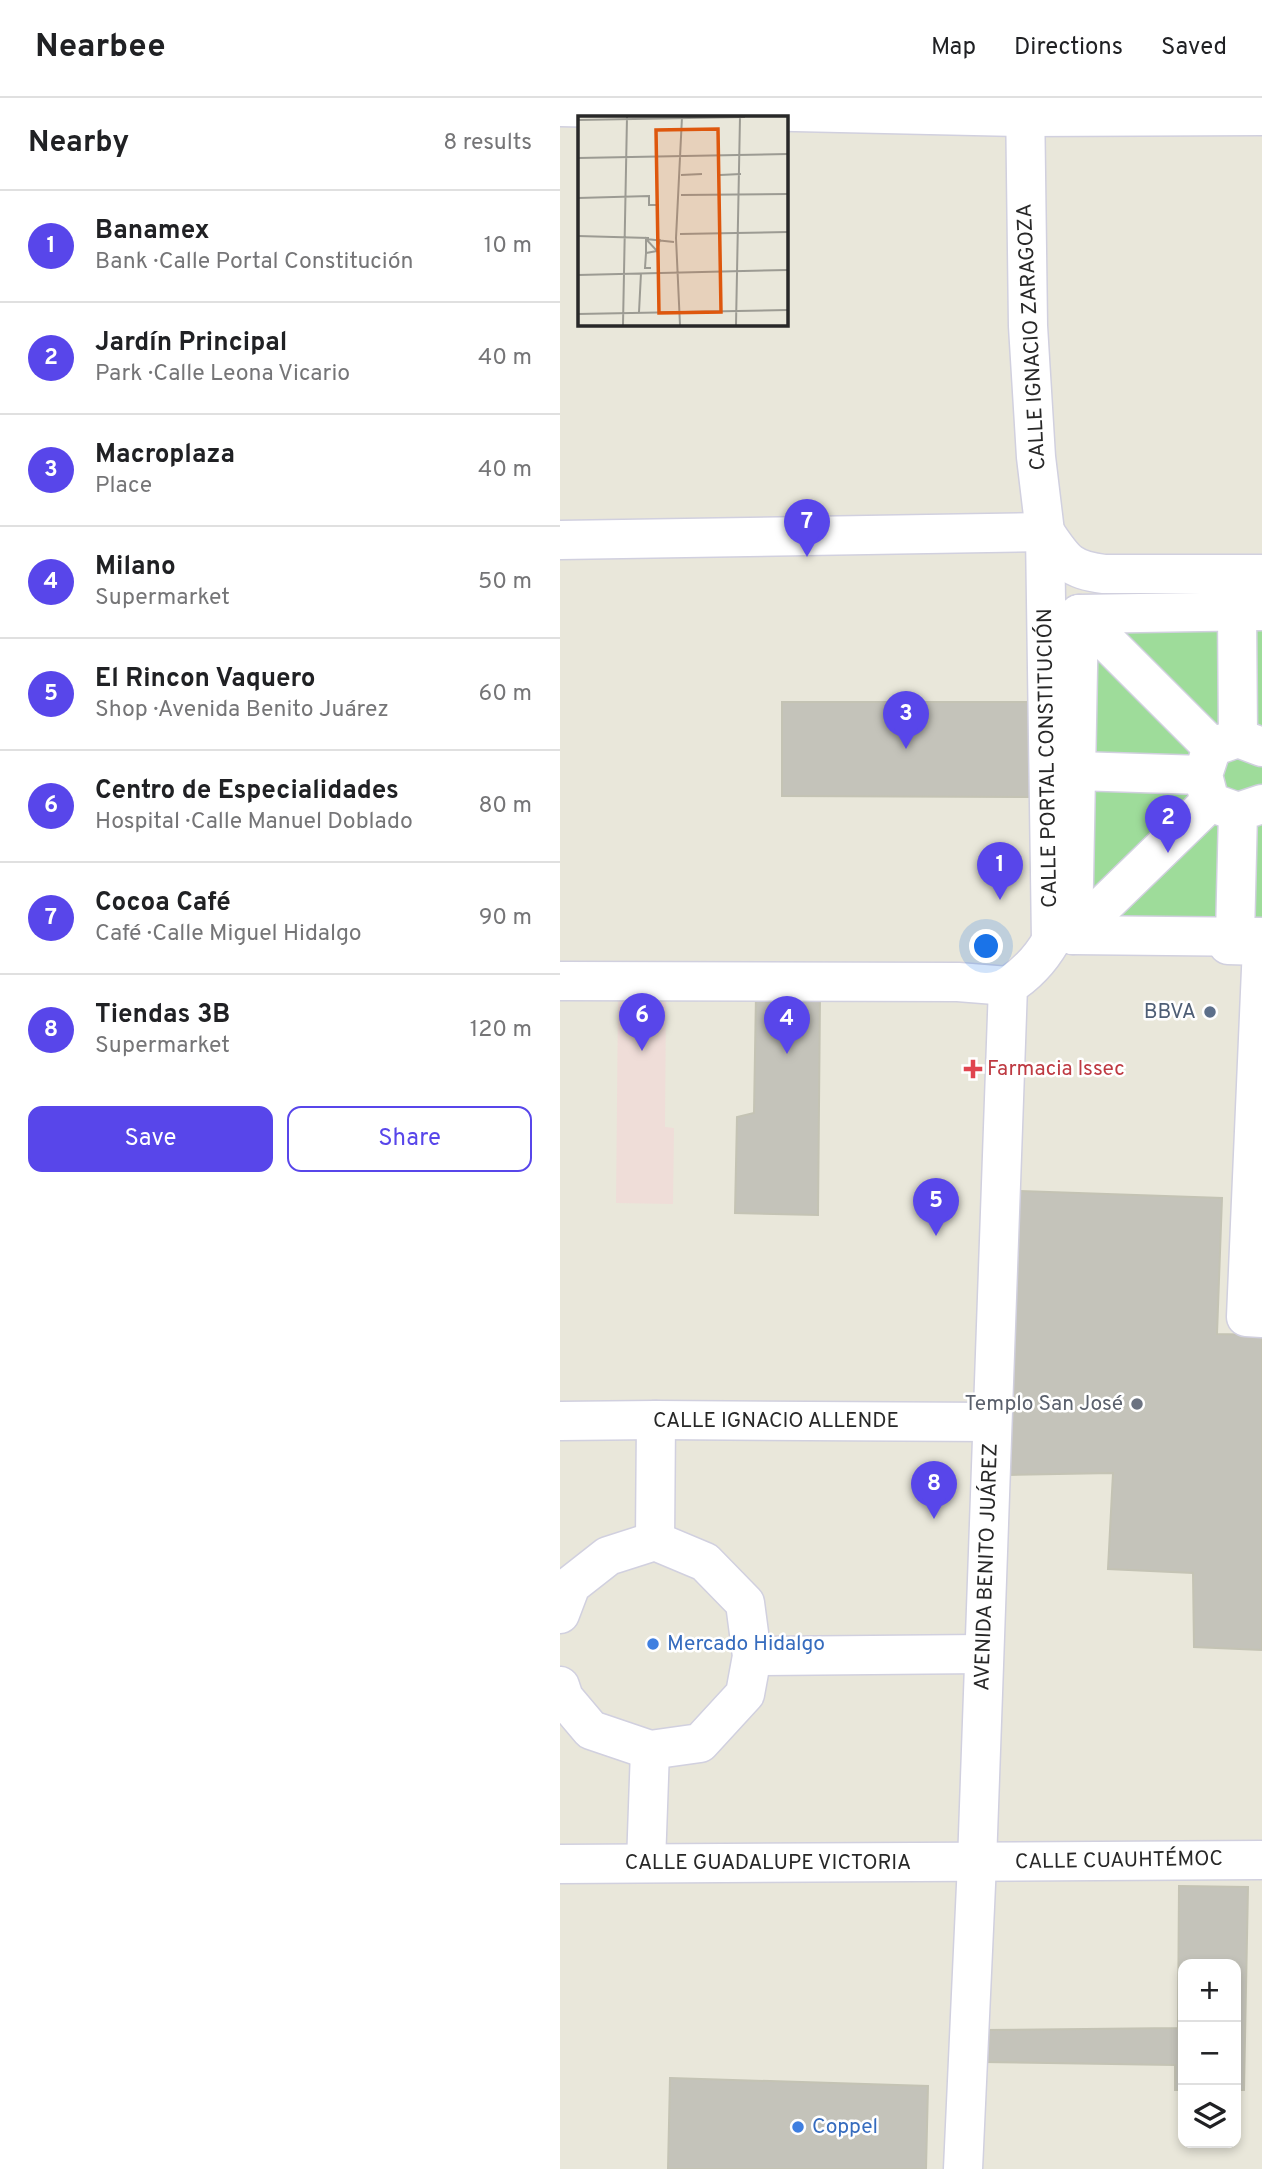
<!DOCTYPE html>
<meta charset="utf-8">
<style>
body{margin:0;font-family:Overpass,sans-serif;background:#f2f2f2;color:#202124}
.controls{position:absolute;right:21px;bottom:21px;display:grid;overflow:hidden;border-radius:14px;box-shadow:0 4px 10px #0003}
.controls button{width:63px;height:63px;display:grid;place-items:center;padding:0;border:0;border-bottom:2px solid #e0e0e0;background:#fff;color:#202124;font:35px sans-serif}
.you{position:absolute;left:427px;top:849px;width:24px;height:24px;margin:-18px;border:5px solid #fff;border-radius:50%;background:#1a73e8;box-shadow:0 0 0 10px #1a73e833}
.badge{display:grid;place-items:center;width:46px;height:46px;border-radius:50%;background:#5846ea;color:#fff;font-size:23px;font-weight:700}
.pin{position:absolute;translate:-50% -58px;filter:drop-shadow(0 2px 4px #0008)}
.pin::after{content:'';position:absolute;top:37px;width:24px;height:21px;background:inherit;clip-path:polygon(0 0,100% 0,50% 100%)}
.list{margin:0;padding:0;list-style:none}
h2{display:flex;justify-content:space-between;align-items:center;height:91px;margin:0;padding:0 28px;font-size:30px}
h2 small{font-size:23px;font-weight:400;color:#757577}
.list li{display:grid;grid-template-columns:46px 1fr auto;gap:21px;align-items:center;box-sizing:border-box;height:112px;padding:0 28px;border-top:2px solid #e0e0e0}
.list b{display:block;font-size:26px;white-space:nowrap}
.list p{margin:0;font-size:23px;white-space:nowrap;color:#757577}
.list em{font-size:23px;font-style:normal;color:#757577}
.actions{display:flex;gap:14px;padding:21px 28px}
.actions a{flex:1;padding:16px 0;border:2px solid #5846ea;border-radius:14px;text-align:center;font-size:24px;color:#5846ea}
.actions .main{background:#5846ea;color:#fff}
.icon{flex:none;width:38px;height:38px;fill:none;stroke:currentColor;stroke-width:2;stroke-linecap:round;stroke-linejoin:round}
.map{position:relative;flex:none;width:702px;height:2071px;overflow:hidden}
header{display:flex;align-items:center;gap:42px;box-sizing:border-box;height:98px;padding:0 35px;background:#fff;border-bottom:2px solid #e0e0e0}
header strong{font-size:33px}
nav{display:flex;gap:38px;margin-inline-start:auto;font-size:24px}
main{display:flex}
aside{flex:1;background:#fff}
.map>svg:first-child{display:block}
.medical{fill:#efddd8}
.green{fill:#9edc9a}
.building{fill:#c4c3ba;stroke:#c4c3b4;stroke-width:2}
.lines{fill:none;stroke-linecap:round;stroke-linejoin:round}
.minor-casing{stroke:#d1d0df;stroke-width:41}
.minor{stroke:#fff;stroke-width:38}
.service-dot{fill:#5c6f8a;stroke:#fff;stroke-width:2.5}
.health-dot{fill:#e0444e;stroke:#fff;stroke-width:2.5}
.worship-dot{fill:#6b7280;stroke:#fff;stroke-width:2.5}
.shop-dot{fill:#3f7fe0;stroke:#fff;stroke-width:2.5}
.labels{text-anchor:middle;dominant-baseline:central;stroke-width:5;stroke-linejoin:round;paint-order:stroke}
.street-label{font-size:21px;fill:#282828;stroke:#fff}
.service-label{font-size:21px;fill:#4e5e75;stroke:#fff;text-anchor:end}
.health-label{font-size:21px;fill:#be3a42;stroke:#fff;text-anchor:start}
.worship-label{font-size:21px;fill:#5b616d;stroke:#fff;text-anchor:end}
.shop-label{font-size:21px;fill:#366cbe;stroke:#fff;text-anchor:start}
.inset-road{fill:none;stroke:#9c9b93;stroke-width:2}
.view{fill:#de570d;fill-opacity:0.15;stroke:#de570d;stroke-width:3.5}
.inset-edge{fill:none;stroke:#282828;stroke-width:3.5}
</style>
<header>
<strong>Nearbee</strong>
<nav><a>Map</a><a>Directions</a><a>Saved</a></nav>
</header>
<main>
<aside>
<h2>Nearby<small>8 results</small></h2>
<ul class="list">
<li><span class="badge">1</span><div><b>Banamex</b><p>Bank · Calle Portal Constitución</p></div><em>10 m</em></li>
<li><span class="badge">2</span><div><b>Jardín Principal</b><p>Park · Calle Leona Vicario</p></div><em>40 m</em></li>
<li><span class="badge">3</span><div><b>Macroplaza</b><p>Place</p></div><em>40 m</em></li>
<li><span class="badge">4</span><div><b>Milano</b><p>Supermarket</p></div><em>50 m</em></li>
<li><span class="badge">5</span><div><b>El Rincon Vaquero</b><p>Shop · Avenida Benito Juárez</p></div><em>60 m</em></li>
<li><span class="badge">6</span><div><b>Centro de Especialidades</b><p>Hospital · Calle Manuel Doblado</p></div><em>80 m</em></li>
<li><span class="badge">7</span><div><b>Cocoa Café</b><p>Café · Calle Miguel Hidalgo</p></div><em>90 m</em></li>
<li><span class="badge">8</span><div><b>Tiendas 3B</b><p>Supermarket</p></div><em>120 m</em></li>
</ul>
<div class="actions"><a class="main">Save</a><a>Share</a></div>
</aside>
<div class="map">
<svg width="702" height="2071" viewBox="0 0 702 2071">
<rect width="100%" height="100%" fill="#e9e7da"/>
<path class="medical" d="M58,900h48l-1,129 9,1 -1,76 -57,-1z"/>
<path class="green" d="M702,513v326l-189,-2 6,-321z"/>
<g class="building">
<path d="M222,604h249l-1,95 -248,-1z"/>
<path d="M196,896l64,1 -2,220 -83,-2 2,-96 17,-4z"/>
<path d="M460,1093l202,7 -5,136 45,1v315l-68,-3 -1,-74 -85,-4 5,-96 -104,2z"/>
<path d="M619,1788l69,1 -4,203h-8v-126h-53v126h-8v-25l-191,-3 -1,-32 195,-2z"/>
<path d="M110,1980l258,8 -2,83h-258z"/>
</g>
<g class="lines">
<defs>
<g id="minor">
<path d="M465,0l3,228 8,131 9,75 6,409"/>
<path d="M0,9l464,10 238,-1"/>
<path d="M0,442l485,-8c19,28 24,38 59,42h158"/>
<path d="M702,513l-183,3 -6,321 189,2"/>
<path d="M677,514l1,126"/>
<path d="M519,516l133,133"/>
<path d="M516,673l127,4"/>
<path d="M675,713l-25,-9 -7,-27 9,-28 26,-9 24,9"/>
<path d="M513,837l137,-133"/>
<path d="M675,838l3,-124 24,-8"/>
<path d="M668,847l34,1 -16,371 16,1"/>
<path d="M0,883l398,1 50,4"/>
<path d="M0,1323l96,-1 336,2"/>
<path d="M95,1443l1,-121"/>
<path d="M0,1516l11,-29 37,-29 47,-15 50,21 40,41 7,53 -7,38 -45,49 -50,7 -59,-20 -27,-32 -4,-12"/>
<path d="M192,1558l231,-2"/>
<path d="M86,1765l4,-113"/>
<path d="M0,1766l702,-4"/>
<path d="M403,2071l14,-306 31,-877c19,-12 32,-26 43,-45"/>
</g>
</defs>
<use href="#minor" class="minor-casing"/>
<use href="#minor" class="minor"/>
</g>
<circle class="service-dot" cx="650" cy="914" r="7"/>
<path class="health-dot" d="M409.5 960.5h7v7h7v7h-7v7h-7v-7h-7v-7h7z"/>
<circle class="worship-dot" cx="577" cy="1306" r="7"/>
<g class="shop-dot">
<circle cx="93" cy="1546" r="7"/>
<circle cx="238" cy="2029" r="7"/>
</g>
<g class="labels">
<g class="street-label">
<text transform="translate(472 239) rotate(-93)">CALLE IGNACIO ZARAGOZA</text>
<text transform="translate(488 660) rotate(-91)">CALLE PORTAL CONSTITUCIÓN</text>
<text x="216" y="1323">CALLE IGNACIO ALLENDE</text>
<text transform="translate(427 1469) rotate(-88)">AVENIDA BENITO JUÁREZ</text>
<text transform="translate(559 1763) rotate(-1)">CALLE CUAUHTÉMOC</text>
<text x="208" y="1765">CALLE GUADALUPE VICTORIA</text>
</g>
<g class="service-label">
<text x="636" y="914">BBVA</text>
</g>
<g class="health-label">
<text x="427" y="971">Farmacia Issec</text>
</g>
<g class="worship-label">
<text x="563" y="1306">Templo San José</text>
</g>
<g class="shop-label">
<text x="107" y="1546">Mercado Hidalgo</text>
<text x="252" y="2029">Coppel</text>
</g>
</g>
<g transform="translate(18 18)">
<rect width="210" height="210" fill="#e9e7da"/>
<path class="inset-road" d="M0,4l167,-3M0,42l210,-4M103,59l21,-1M142,59l21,-1M103,79l107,-1M0,82l71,-2v9h9v33M102,118l108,-2M0,120l71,2M68,123l28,3M79,135l-11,2v-14l11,12 3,-12M68,137l-1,15h6M0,159l210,-5M61,196l2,-39M0,198l210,-4M45,209l4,-208M102,209l-4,-87 6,-121M158,209l4,-208"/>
<path class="view" d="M140,13l3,183 -62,1 -3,-183z"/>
<rect width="210" height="210" class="inset-edge"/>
</g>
</svg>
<div class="controls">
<button>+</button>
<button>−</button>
<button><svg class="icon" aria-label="layers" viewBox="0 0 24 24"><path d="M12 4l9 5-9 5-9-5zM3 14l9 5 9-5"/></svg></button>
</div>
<div class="you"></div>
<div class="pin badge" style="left:440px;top:802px">1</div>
<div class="pin badge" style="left:608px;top:755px">2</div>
<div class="pin badge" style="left:346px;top:651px">3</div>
<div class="pin badge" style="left:227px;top:956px">4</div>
<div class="pin badge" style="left:376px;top:1138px">5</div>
<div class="pin badge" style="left:82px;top:953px">6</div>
<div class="pin badge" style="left:247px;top:459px">7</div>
<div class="pin badge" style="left:374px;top:1421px">8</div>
</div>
</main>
